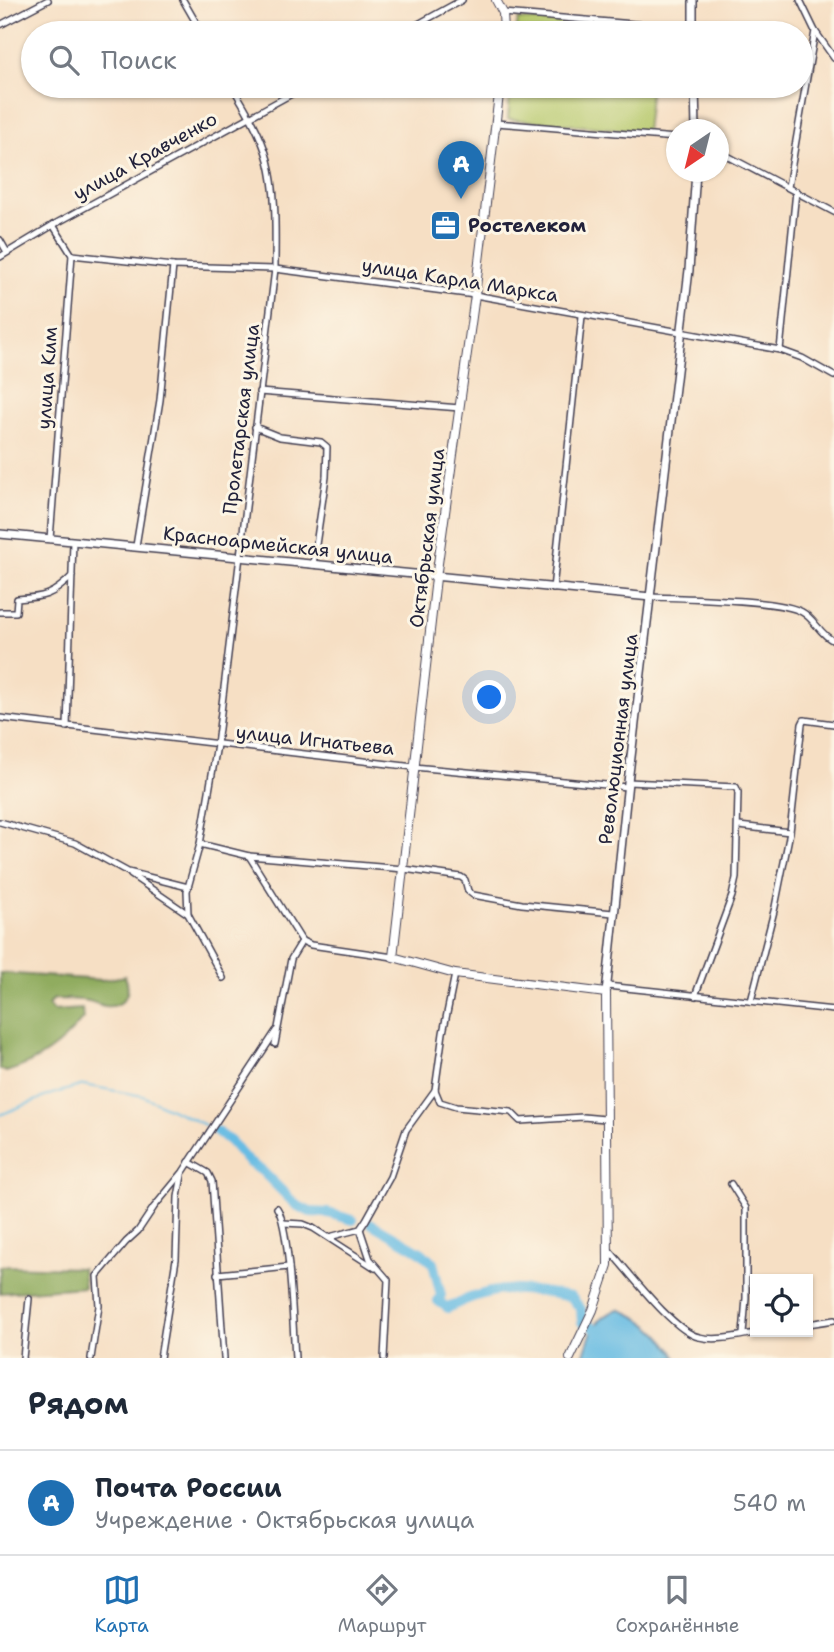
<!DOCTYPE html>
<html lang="ru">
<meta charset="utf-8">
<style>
body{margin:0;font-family:"Shantell Sans",sans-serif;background:#f2f2f3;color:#1f2937}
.controls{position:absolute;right:21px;bottom:21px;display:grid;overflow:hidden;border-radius:0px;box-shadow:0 2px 5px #0004}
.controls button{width:63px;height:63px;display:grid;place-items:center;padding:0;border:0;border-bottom:2px solid #e0e1e3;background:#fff;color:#1f2937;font:35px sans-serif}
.compass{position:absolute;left:666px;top:119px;width:63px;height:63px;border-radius:50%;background:#fff;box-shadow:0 2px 5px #0004;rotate:215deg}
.you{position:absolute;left:490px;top:698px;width:24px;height:24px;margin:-18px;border:5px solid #fff;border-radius:50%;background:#1a73e8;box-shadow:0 0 0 10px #1a73e833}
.badge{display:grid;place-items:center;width:46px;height:46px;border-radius:50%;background:#1f6fb2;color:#fff;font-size:23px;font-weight:700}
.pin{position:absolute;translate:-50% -58px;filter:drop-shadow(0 2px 4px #0008)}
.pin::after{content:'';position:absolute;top:37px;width:24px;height:21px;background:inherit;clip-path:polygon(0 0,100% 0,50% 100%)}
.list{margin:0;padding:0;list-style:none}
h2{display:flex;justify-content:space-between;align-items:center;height:91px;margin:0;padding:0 28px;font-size:30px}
h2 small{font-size:23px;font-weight:400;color:#747a83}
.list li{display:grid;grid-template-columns:46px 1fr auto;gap:21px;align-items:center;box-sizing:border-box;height:105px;padding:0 28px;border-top:2px solid #e0e1e3}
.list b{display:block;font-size:26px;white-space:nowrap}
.list p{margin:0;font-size:23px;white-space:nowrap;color:#747a83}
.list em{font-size:23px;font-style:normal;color:#747a83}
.icon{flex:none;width:38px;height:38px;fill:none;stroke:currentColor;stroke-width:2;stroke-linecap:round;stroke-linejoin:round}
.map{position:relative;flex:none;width:834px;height:1358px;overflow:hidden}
.search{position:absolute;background:#fff;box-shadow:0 2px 5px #0004;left:21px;right:21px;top:21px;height:77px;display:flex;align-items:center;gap:18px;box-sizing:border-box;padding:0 24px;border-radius:38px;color:#747a83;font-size:26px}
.sheet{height:196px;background:#fff}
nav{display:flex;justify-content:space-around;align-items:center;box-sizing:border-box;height:98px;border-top:2px solid #e0e1e3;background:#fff;font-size:19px;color:#747a83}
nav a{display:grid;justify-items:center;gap:4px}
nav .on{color:#1f6fb2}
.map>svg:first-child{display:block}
.green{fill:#b5c86b;stroke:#6c7553;stroke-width:2}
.forest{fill:#90ac5f;stroke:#59674d;stroke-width:2}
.water{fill:#67bce3;stroke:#446f8f;stroke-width:2}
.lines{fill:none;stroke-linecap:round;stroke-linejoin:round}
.stream{stroke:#67bce3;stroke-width:2}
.river{stroke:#67bce3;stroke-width:10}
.minor-casing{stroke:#423e50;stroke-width:8}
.tertiary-casing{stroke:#423e50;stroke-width:10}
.secondary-casing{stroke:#423e50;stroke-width:10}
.minor{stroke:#fff;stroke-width:5}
.tertiary{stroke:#fff;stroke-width:7}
.secondary{stroke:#fff;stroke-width:8}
.labels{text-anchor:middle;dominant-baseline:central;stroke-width:6;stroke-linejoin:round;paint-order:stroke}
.street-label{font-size:19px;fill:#22223b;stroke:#fcf5e5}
.poi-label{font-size:19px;font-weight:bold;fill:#22223b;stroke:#fcf5e5;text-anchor:start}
</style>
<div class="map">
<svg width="834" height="1358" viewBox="0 0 834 1358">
<rect width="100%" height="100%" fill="#fcf5e5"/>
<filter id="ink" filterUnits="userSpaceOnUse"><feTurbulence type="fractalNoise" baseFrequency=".0143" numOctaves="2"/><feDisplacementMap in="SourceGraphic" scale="14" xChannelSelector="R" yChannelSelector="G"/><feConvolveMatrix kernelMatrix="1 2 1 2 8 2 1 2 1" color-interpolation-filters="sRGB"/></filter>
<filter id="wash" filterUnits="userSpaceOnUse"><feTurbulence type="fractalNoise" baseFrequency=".00686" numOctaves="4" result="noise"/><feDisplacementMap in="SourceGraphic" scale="28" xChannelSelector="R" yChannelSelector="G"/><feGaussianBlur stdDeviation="1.57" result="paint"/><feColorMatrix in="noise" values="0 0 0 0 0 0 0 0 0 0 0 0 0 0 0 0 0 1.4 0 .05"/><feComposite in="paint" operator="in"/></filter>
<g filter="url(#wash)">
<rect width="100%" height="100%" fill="#f6dfc4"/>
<g class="green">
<path d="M518,19l139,12v2h-141z"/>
<path d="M511,86h140l-5,46 -138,-13z"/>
</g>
<g class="forest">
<path d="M0,973l102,7 23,-4c7,16 0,32 -20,30 -6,-1 -11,-4 -17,-5 -11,-2 -23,-2 -34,-2l-6,6 5,6 29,-2 1,9c-20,26 -45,45 -77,54l-6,-3z"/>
<path d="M0,1266l82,2 2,19 -84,6z"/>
</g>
<path class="water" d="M618,1309c27,9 45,25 59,49h-94c8,-26 9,-37 35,-49z"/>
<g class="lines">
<path class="stream" d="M0,1115l52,-21 32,-9 59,11 62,29"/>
<g class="river">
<path d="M216,1131l14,10 18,21 14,9 34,34 14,7 18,1 25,7"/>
<path d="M372,1224l49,28 12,11 8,32 -3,6 10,7c47,-25 74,-20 123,-11l10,12 1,13 11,5 9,9"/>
</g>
</g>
</g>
<g filter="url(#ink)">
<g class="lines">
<defs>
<g id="minor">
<path d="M183,0l19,33"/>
<path d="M503,13l190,16"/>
<path d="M0,25l48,-25"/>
<path d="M815,31l19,27"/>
<path d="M402,33l60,-33"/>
<path d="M496,123l180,15"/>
<path d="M718,151l116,61"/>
<path d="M788,187l27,-156 -15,-31"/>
<path d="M0,240l7,12"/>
<path d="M72,255l101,11 102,3 200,26 305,55 22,8 32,18"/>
<path d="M0,257l53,-32 253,-139"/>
<path d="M780,350l16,-159"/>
<path d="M259,392l201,16"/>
<path d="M255,427l25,10 41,5 6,5 -1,30 -13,88"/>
<path d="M50,539l22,-284 -19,-30"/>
<path d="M136,546l24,-146 13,-134"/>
<path d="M553,589l29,-273"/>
<path d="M651,597c29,1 129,2 151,15 13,7 18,23 32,29"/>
<path d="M0,612h16l1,-13c27,-2 35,-3 55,-23"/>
<path d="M0,718l414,49 213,20"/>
<path d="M67,727l6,-186"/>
<path d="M628,782l108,5 2,5 -2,86 -4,18 -37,100"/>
<path d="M0,822l75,21 53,29 60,15"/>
<path d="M739,826l51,6"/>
<path d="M200,844l49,12 155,13 57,8 4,3 3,11 5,4 49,9 91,9"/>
<path d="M249,856l53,85 9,4 82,12"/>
<path d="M131,875l57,39 35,64"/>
<path d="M188,914l-1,-23 13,-47 17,-99 58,-476c0,-36 2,-74 -7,-109 -7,-26 -22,-51 -36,-74"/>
<path d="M455,974l-12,59 -8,57 5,12 16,5 55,5 9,9 63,-4 22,2"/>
<path d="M607,986l227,24"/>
<path d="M751,1001l24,-94 15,-75 12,-108 2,-4 30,4"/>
<path d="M275,1044l16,-85 11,-18"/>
<path d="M189,1162l19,11 4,8 12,177"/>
<path d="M731,1184l15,24v90l-3,36"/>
<path d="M277,1208c13,19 16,121 18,150"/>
<path d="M283,1223l20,1 10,4 62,40"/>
<path d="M360,1229l10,30 18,21 -4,78"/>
<path d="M329,1237l31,-8 6,-9 24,-43 16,-47 29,-40"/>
<path d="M609,1250c19,21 65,82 90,87 19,5 42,-2 61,-5"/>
<path d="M217,1274l72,-7"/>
<path d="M808,1324l26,-4"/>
<path d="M23,1358l6,-59"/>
<path d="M91,1358l8,-52 -2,-30 29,-34 12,-11 16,-24 29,-35 93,-141"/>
<path d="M160,1358l16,-99 2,-62 4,-22"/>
</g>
<g id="tertiary">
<path d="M693,33v-33"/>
<path d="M695,86l1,44"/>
<path d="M0,534l651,63"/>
<path d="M606,993l22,-211 61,-512 7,-98"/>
</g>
<g id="secondary">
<path d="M496,0l7,13 1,20"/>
<path d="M500,86l-25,209 -39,283 -43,379 62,17 151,19 2,272 -15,45 -23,48"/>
</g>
</defs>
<use href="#minor" class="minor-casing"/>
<use href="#tertiary" class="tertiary-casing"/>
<use href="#secondary" class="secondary-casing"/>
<use href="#minor" class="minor"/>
<use href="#tertiary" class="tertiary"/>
<use href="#secondary" class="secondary"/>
</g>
</g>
<defs>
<symbol id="office-square" viewBox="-11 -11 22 22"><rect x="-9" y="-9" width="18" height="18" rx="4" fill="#1f6fb2" stroke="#fcf5e5"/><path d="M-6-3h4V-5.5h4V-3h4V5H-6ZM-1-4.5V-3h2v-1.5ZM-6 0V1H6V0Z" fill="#fff"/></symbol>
</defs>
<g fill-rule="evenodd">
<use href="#office-square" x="428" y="208" width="35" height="35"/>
</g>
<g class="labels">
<g class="street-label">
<text transform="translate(145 156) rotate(-29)">улица Кравченко</text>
<text transform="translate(460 280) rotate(9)">улица Карла Маркса</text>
<text transform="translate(47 378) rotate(-86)">улица Ким</text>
<text transform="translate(241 419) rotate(-83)">Пролетарская улица</text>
<text transform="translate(427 538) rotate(-83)">Октябрьская улица</text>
<text transform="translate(278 545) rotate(6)">Красноармейская улица</text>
<text transform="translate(618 739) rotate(-83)">Революционная улица</text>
<text transform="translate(315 740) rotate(6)">улица Игнатьева</text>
</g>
<g class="poi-label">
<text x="468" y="225">Ростелеком</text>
</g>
</g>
</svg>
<div class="controls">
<button><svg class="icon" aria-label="locate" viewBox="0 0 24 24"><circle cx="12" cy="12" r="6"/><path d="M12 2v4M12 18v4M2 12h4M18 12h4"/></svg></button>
</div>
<svg class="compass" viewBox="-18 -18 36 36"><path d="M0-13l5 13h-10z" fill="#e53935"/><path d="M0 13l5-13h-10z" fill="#747a83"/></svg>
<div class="you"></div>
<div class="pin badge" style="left:461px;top:199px">A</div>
<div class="search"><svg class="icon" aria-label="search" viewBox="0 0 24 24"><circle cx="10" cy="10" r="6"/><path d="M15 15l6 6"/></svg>Поиск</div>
</div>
<section class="sheet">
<h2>Рядом<small></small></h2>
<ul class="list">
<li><span class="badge">A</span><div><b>Почта России</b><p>Учреждение · Октябрьская улица</p></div><em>540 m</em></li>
</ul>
</section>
<nav>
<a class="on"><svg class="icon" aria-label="map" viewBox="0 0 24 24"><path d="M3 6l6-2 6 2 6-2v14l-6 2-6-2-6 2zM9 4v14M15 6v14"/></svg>Карта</a>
<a><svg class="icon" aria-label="directions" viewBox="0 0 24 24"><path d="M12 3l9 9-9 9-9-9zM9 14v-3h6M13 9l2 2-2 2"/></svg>Маршрут</a>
<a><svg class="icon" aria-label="saved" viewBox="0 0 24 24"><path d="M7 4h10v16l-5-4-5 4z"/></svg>Сохранённые</a>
</nav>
